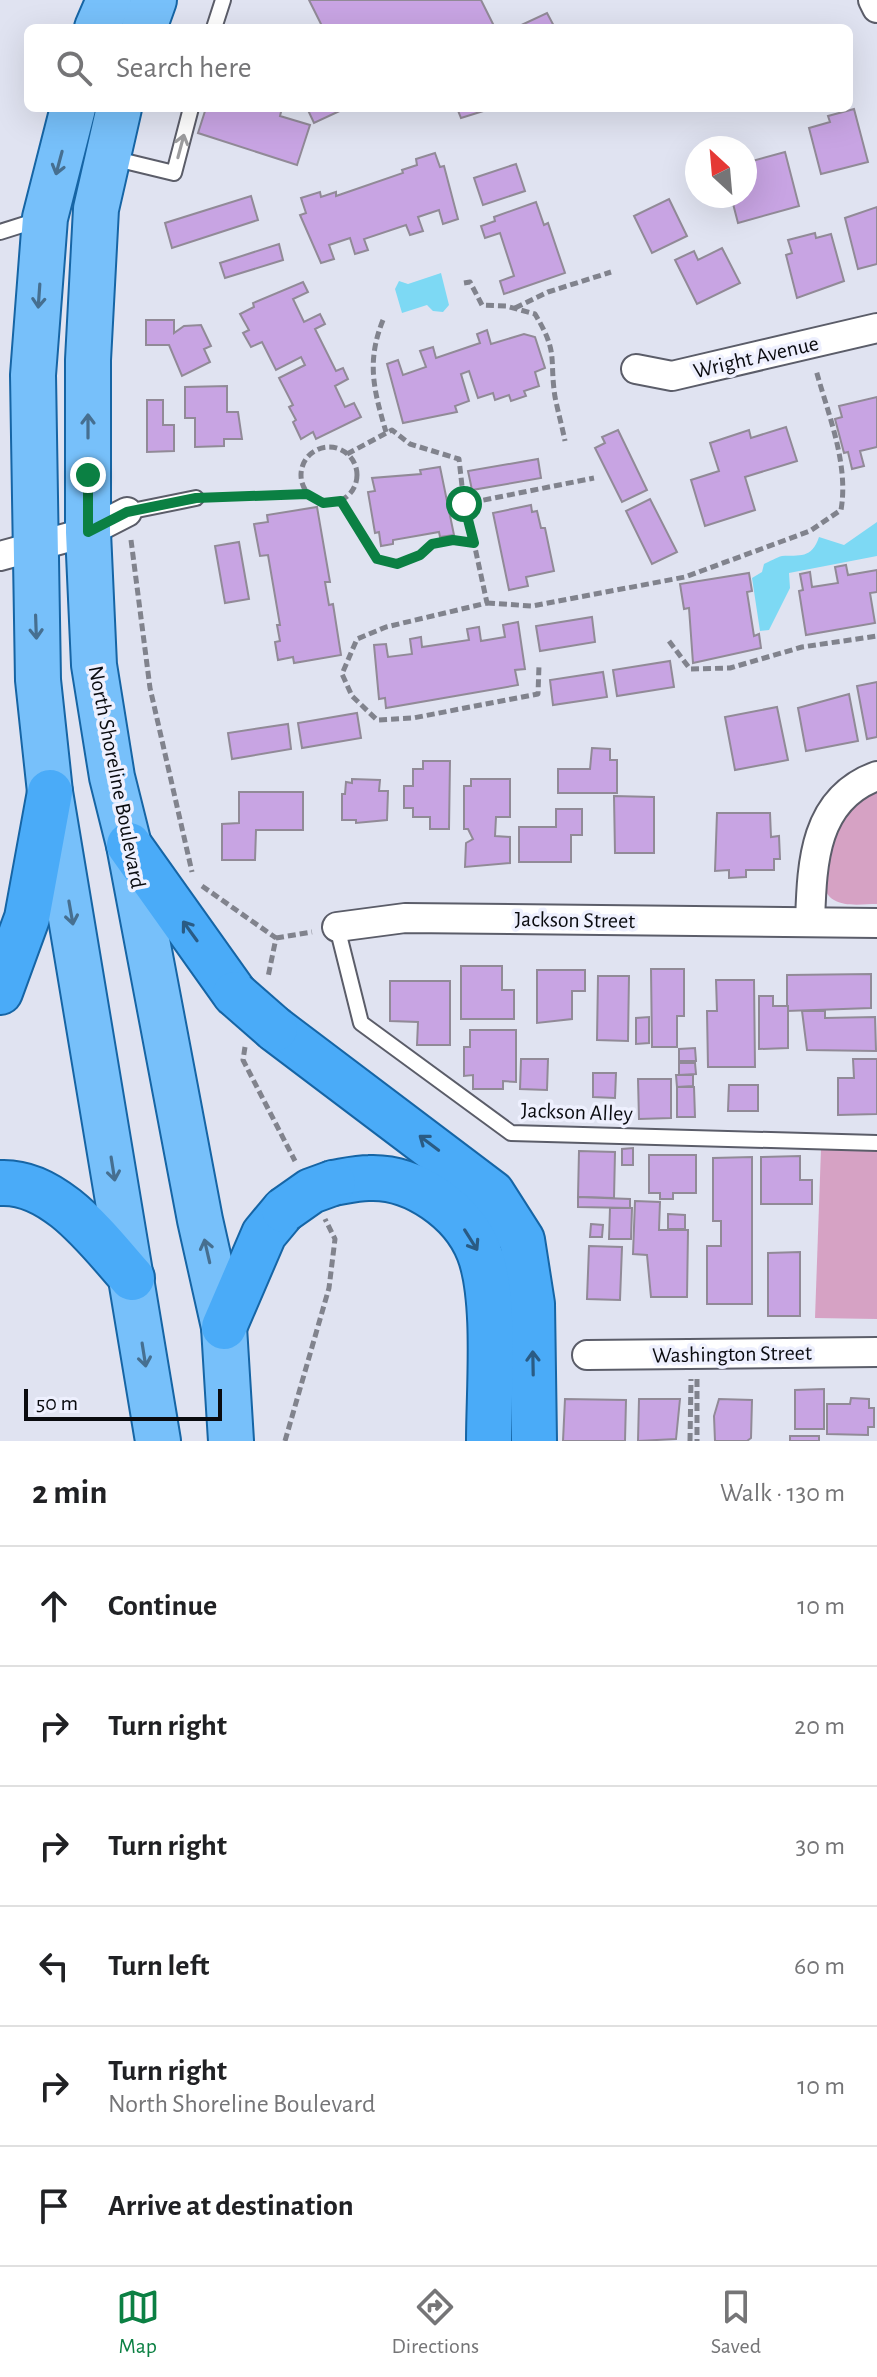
<!DOCTYPE html>
<meta charset="utf-8">
<style>
body{margin:0;font-family:"Alegreya Sans",sans-serif;background:#f2f2f2;color:#202124}
.compass{position:absolute;left:685px;top:136px;width:72px;height:72px;border-radius:50%;background:#fff;box-shadow:0 8px 32px #0002;rotate:334deg}
.scale{position:absolute;left:24px;bottom:20px;width:198px;box-sizing:border-box;padding-left:8px;border:4px solid #0a0b0f;border-top:0;font-size:22px;line-height:28px;white-space:nowrap;color:#0a0b0f;-webkit-text-stroke:6px #eef0fe;paint-order:stroke}
.stop{position:absolute;width:24px;height:24px;margin:-18px;border:6px solid #0b8043;border-radius:50%;background:#fff}
.stop.end{background:#0b8043;border-color:#fff;box-shadow:0 2px 8px #0008}
.list{margin:0;padding:0;list-style:none}
h2{display:flex;justify-content:space-between;align-items:center;height:104px;margin:0;padding:0 32px;font-size:34px}
h2 small{font-size:26px;font-weight:400;color:#757577}
.list li{display:grid;grid-template-columns:52px 1fr auto;gap:24px;align-items:center;box-sizing:border-box;height:120px;padding:0 32px;border-top:2px solid #e0e0e0}
.list b{display:block;font-size:30px;white-space:nowrap}
.list p{margin:0;font-size:26px;white-space:nowrap;color:#757577}
.list em{font-size:26px;font-style:normal;color:#757577}
.icon{flex:none;width:44px;height:44px;fill:none;stroke:currentColor;stroke-width:2;stroke-linecap:round;stroke-linejoin:round}
.map{position:relative;flex:none;width:877px;height:1441px;overflow:hidden}
.search{position:absolute;background:#fff;box-shadow:0 8px 32px #0002;left:24px;right:24px;top:24px;height:88px;display:flex;align-items:center;gap:20px;box-sizing:border-box;padding:0 28px;border-radius:12px;color:#757577;font-size:30px}
.sheet{height:824px;background:#fff}
nav{display:flex;justify-content:space-around;align-items:center;box-sizing:border-box;height:112px;border-top:2px solid #e0e0e0;background:#fff;font-size:22px;color:#757577}
nav a{display:grid;justify-items:center;gap:4px}
nav .on{color:#0b8043}
.map>svg:first-child{display:block}
.green{fill:#d6a2c4}
.water{fill:#7dd9f4}
.building{fill:#c8a4e3;stroke:#918a97;stroke-width:2}
.lines{fill:none;stroke-linecap:round;stroke-linejoin:round}
.service-casing{stroke:#5b5d69;stroke-width:18}
.minor-casing{stroke:#5b5d69;stroke-width:32}
.primary-casing{stroke:#1665a5;stroke-width:48}
.trunk-casing{stroke:#1665a5;stroke-width:48}
.path{stroke:#81838d;stroke-width:5;stroke-dasharray:8 4;stroke-linecap:butt}
.service{stroke:#fff;stroke-width:14}
.minor{stroke:#fff;stroke-width:28}
.primary{stroke:#77c0fa;stroke-width:44}
.trunk{stroke:#4aabf8;stroke-width:44}
.trunk-bridge-casing{stroke:#1665a5;stroke-width:48;stroke-linecap:butt}
.trunk-bridge{stroke:#4aabf8;stroke-width:44}
.oneway{stroke:#9d9d9f}
.oneway2{stroke:#466f90}
.oneway3{stroke:#2a5b84}
.route{stroke:#0b8043;stroke-width:10}
.labels{text-anchor:middle;dominant-baseline:central;stroke-width:7;stroke-linejoin:round;paint-order:stroke}
.street-label{font-size:22px;fill:#0a0b0f;stroke:#eef0fe}
</style>
<div class="map">
<svg width="877" height="1441" viewBox="0 0 877 1441">
<rect width="100%" height="100%" fill="#e0e3f1"/>
<g class="green">
<path d="M877,788v116c-13,0 -32,3 -43,-4 -25,-15 -3,-74 12,-91 8,-8 22,-15 31,-21z"/>
<path d="M843,1147h34v172l-62,-1 6,-169z"/>
</g>
<g class="water">
<path d="M441,273l8,32 -6,7 -10,-1 -6,-6 -25,8 -7,-24 4,-8 9,3z"/>
<path d="M877,522v34l-88,17 1,15 -21,42 -9,1 -8,-53 10,-6 2,-8c5,-2 13,-7 18,-8 17,-1 30,3 37,-19l25,8z"/>
</g>
<g class="building">
<path d="M309,0h172l14,28h-178l5,-2z"/>
<path d="M547,13l8,15h-40z"/>
<path d="M206,108h76l-2,8 30,9 -13,40 -99,-32z"/>
<path d="M307,108h39l-32,15z"/>
<path d="M457,108h36l-32,10z"/>
<path d="M854,109l14,53 -47,12 -12,-46 21,-6 -2,-6z"/>
<path d="M785,152l14,54 -61,17 -7,-27h14v-33z"/>
<path d="M435,153l5,14 4,-1 14,53 -15,5 -4,-14 -21,7 5,14 -13,4 -4,-10 -42,14 4,11 -13,4 -5,-16 -21,7 5,14 -13,4 -21,-48 6,-2 -5,-15 19,-6 1,5 15,-5v4l67,-23 -1,-3 15,-5 -1,-6z"/>
<path d="M516,164l9,27 -42,14 -9,-27z"/>
<path d="M251,196l7,24 -86,28 -7,-25z"/>
<path d="M669,199l18,37 -35,17 -18,-37z"/>
<path d="M536,202l8,23 4,-2 17,50 -61,21 -4,-13 14,-5 -14,-43 -15,5 -4,-12 14,-5 -1,-4z"/>
<path d="M877,207v57l-19,5 -13,-51z"/>
<path d="M815,233l1,5 15,-4 13,47 -47,17 -11,-43 6,-2 -4,-13z"/>
<path d="M279,244l4,16 -58,18 -5,-15z"/>
<path d="M722,248l18,35 -43,21 -22,-44 19,-9 4,9z"/>
<path d="M303,282l5,10 -15,7 11,23 16,-8 5,10 -10,5 21,42 7,-3 5,11 -13,7 10,21 9,-4 7,14 -45,22 -3,-7 -12,7 -8,-17 3,-2 -7,-13 4,-2 -14,-27 26,-13 -4,-8 -25,13 -14,-28 -11,5 -8,-14 6,-3 -9,-16 14,-7 -1,-4z"/>
<path d="M146,320h28v13l10,-7 17,-1 10,21 -7,3 6,13 -28,14 -13,-31h-23z"/>
<path d="M487,330l4,14 33,-10 11,3 10,31 -10,4 4,14 -15,5 2,5 -15,5 -2,-6 -14,5 -2,-7 -15,5 -9,-27 -8,3 8,27 -14,5 2,6 -54,11 -16,-59 11,-4 5,15 23,-8 -6,-16 13,-4 3,11 44,-15 -3,-9z"/>
<path d="M227,386v26h11l4,27h-18v7l-29,1v-29h-10v-31z"/>
<path d="M877,397v50l-17,4 4,15 -12,3 -4,-17 -4,1 -9,-34 7,-2 -3,-11z"/>
<path d="M147,400h16v25h11v26l-27,1z"/>
<path d="M786,427l11,34 -52,16 10,33 -50,16 -14,-46 28,-9 -9,-28 39,-13 2,8z"/>
<path d="M618,430l29,60 -25,12 -27,-54 10,-5 -3,-6z"/>
<path d="M538,459l3,19 -69,12 -4,-19z"/>
<path d="M440,467l14,68 -14,2 -1,-5 -46,8v4l-12,2 -2,-14 -4,1 -7,-41 7,-1 -3,-13 49,-4 -1,-4z"/>
<path d="M650,499l27,53 -25,12 -26,-53z"/>
<path d="M531,505l1,7 5,-1 4,17h4l9,43 -28,6 2,9 -19,4 -16,-77z"/>
<path d="M317,507l13,75h-5l4,23 4,-1 8,51 -47,8 -1,-6 -15,3 -3,-18 5,-1 -3,-16h3l-12,-70 -8,1 -6,-32 14,-2 -1,-7z"/>
<path d="M239,542l10,57 -24,4 -10,-57z"/>
<path d="M846,565l2,10 29,-5v22l-7,1 5,30 -69,12 -7,-44 4,-1 -3,-16 10,-2 2,15 26,-4 -3,-16z"/>
<path d="M749,573l3,18 -5,1 7,44 5,-2 2,14 -68,15 -4,-55 -5,1 -4,-25z"/>
<path d="M592,617l3,25 -55,9 -4,-25z"/>
<path d="M518,622l7,47 -10,1 3,15 -132,23 -1,-10 -6,1 -5,-54 12,-1 2,13 24,-3 -2,-15 11,-2 1,10 47,-7 -2,-11 12,-2 2,14 24,-4 -2,-12z"/>
<path d="M670,661l4,26 -57,9 -4,-26z"/>
<path d="M603,672l4,25 -54,8 -3,-25z"/>
<path d="M877,682v55l-10,2 -10,-53z"/>
<path d="M849,694l9,47 -52,10 -8,-43z"/>
<path d="M777,707l11,53 -53,10 -10,-53z"/>
<path d="M357,713l4,25 -59,10 -4,-25z"/>
<path d="M288,724l3,25 -59,10 -4,-26z"/>
<path d="M592,748l18,1v11h7v33h-59v-24h32z"/>
<path d="M423,761h27l-1,68h-19v-12h-17v-9h-9v-22h9v-17h10z"/>
<path d="M352,779l28,1 -1,11h9l-1,29 -31,3v-3h-14v-26h3l1,-12 6,1z"/>
<path d="M471,779h39v38h-14l-1,19 15,1v26l-45,4 1,-24 7,-4 -5,-10h-4v-43h7z"/>
<path d="M239,792h64v38h-47l-1,30h-33v-36l17,-1z"/>
<path d="M614,796l40,1v56h-39z"/>
<path d="M556,809h26v26h-11v27h-52v-35h37z"/>
<path d="M717,813h53l1,24 8,-1 1,23h-6v11h-28v7l-17,1v-8l-14,1z"/>
<path d="M461,966h41v24h12v29h-53z"/>
<path d="M651,969h33v47h-7v31h-25z"/>
<path d="M537,970h48v21h-13v28l-35,4z"/>
<path d="M871,974v34l-84,3v-36z"/>
<path d="M598,976h31l-1,65 -31,-1z"/>
<path d="M716,980h38l1,87h-47l-1,-56h10z"/>
<path d="M390,981h60v64h-33l1,-23 -28,-1z"/>
<path d="M759,996h14v10h15v42l-29,1z"/>
<path d="M802,1011h23v7l50,-1 1,34 -69,-1z"/>
<path d="M649,1017v26l-13,1v-26z"/>
<path d="M470,1030h46v52l-13,-1v8h-30v-14l-9,1v-29h6z"/>
<path d="M695,1048l1,13h-17v-12z"/>
<path d="M521,1059h27l-1,31 -27,-1z"/>
<path d="M853,1059h24v55l-39,1v-37h16z"/>
<path d="M679,1063h16l1,11 -17,1z"/>
<path d="M593,1073h23l-1,25 -22,-1z"/>
<path d="M676,1075h17v11l-16,1z"/>
<path d="M638,1079h33v39l-32,1z"/>
<path d="M729,1085h29v26h-30z"/>
<path d="M677,1087h17l1,30h-18z"/>
<path d="M633,1148v17h-11v-16z"/>
<path d="M579,1151l36,1 -1,46 -36,-1z"/>
<path d="M649,1155h47v38h-23v6h-13v-6h-11z"/>
<path d="M800,1156v24h12v24h-51v-47z"/>
<path d="M752,1157v147h-45v-58h14v-25h-8v-63z"/>
<path d="M578,1197l52,2v9l-52,-1z"/>
<path d="M635,1201l25,1 -1,28h29l-1,67h-36l-4,-42 -14,-1z"/>
<path d="M610,1208h22l-1,31h-22z"/>
<path d="M668,1214l17,1v14h-17z"/>
<path d="M591,1224l12,1 -1,12h-12z"/>
<path d="M589,1246l33,1 -2,53 -33,-1z"/>
<path d="M800,1252v64h-32v-63z"/>
<path d="M824,1389v40h-29v-39z"/>
<path d="M851,1398l18,1v9h5v19h-6v8l-41,-1v-30h23z"/>
<path d="M565,1399l61,1 -1,41h-62z"/>
<path d="M639,1399h41l-4,40 -38,2z"/>
<path d="M719,1399l33,1 -1,38 -4,3h-32l-1,-25z"/>
<rect x="790" y="1436" width="29" height="5"/>
</g>
<g class="lines">
<defs>
<g id="service">
<path d="M214,28l9,-28"/>
<path d="M112,158l62,15 17,-65"/>
<path d="M0,232l38,-12"/>
<path d="M127,512l69,-14"/>
<path d="M337,927l24,96 150,110 366,10"/>
</g>
<g id="minor">
<path d="M873,0l4,8"/>
<path d="M636,369l36,7 205,-48"/>
<path d="M0,556l88,-24 39,-20"/>
<path d="M810,922c2,-57 3,-123 67,-146"/>
<path d="M337,927l68,-9 472,5"/>
<path d="M587,1355l290,-3"/>
</g>
<g id="primary">
<path d="M97,28l12,-28"/>
<path d="M144,28l10,-28"/>
<path d="M73,108l-28,110 -12,157 5,305 12,112 108,649"/>
<path d="M119,108l-23,101 -8,151v172l6,133 18,112 17,68 71,375 24,107 7,114"/>
</g>
<g id="trunk">
<path d="M129,845l106,149"/>
<path d="M0,992l27,-74 23,-126"/>
<path d="M275,1029l217,164 30,47 10,64 2,137"/>
<path d="M0,1183c55,-3 99,58 132,95"/>
<path d="M333,1183c12,-2 24,-5 36,-5 45,-2 94,33 110,74 18,46 10,138 10,189"/>
<path d="M224,1327l40,-93 20,-24"/>
</g>
</defs>
<use href="#service" class="service-casing"/>
<use href="#minor" class="minor-casing"/>
<use href="#primary" class="primary-casing"/>
<use href="#trunk" class="trunk-casing"/>
<g class="path">
<path d="M464,283l6,-1 12,23 24,1 29,8c24,40 14,43 20,83 3,15 7,29 10,44"/>
<path d="M515,308l33,-16 63,-20"/>
<path d="M383,320c-17,42 -9,71 3,112"/>
<circle cx="329" cy="475" r="28"/>
<path d="M347,454l45,-24 18,14 49,15 5,45"/>
<path d="M213,497l94,-3"/>
<path d="M341,501l36,58 20,5 23,-9 12,-11 21,-4 21,3 13,60 -101,24 -29,12 -15,35 10,22 25,24 36,-2 125,-24 1,-29"/>
<path d="M131,540l19,148 42,184"/>
<path d="M474,543l-10,-39 130,-26"/>
<path d="M487,603l45,3 153,-29 125,-46 31,-21c8,-46 -13,-96 -25,-140"/>
<path d="M669,641l21,28 40,-1 72,-21 75,-11"/>
<path d="M202,886l74,52 -8,39"/>
<path d="M276,938l36,-6"/>
<path d="M245,1047l-2,13 52,101"/>
<path d="M697,1379v62"/>
<path d="M285,1441l44,-153 6,-49 -10,-20"/>
<path d="M690,1441l1,-62"/>
</g>
<use href="#service" class="service"/>
<use href="#minor" class="minor"/>
<use href="#primary" class="primary"/>
<use href="#trunk" class="trunk"/>
<defs>
<g id="trunk-bridge">
<path d="M235,994l40,35"/>
<path d="M284,1210l27,-19 22,-8"/>
</g>
</defs>
<use href="#trunk-bridge" class="trunk-bridge-casing"/>
<use href="#trunk-bridge" class="trunk-bridge"/>
</g>
<defs><path id="oneway-shaft" d="M-6 0H5M1.5-3L5.5 0L1.5 3" fill="none" stroke-width="1.6" stroke-linecap="round" stroke-linejoin="round" transform="scale(2)"/></defs>
<use class="oneway" href="#oneway-shaft" transform="translate(181 146) rotate(-75)"/>
<g class="oneway2">
<use href="#oneway-shaft" transform="translate(59 163) rotate(105)"/>
<use href="#oneway-shaft" transform="translate(39 296) rotate(94)"/>
<use href="#oneway-shaft" transform="translate(88 426) rotate(-90)"/>
<use href="#oneway-shaft" transform="translate(36 627) rotate(88)"/>
<use href="#oneway-shaft" transform="translate(71 913) rotate(80)"/>
<use href="#oneway-shaft" transform="translate(113 1169) rotate(81)"/>
<use href="#oneway-shaft" transform="translate(207 1251) rotate(-103)"/>
<use href="#oneway-shaft" transform="translate(144 1355) rotate(81)"/>
</g>
<g class="oneway3">
<use href="#oneway-shaft" transform="translate(190 931) rotate(-126)"/>
<use href="#oneway-shaft" transform="translate(429 1143) rotate(-143)"/>
<use href="#oneway-shaft" transform="translate(471 1240) rotate(58)"/>
<use href="#oneway-shaft" transform="translate(533 1363) rotate(-91)"/>
</g>
<g class="lines">
<path class="route" d="M88,475v57l39,-20 69,-14 111,-4 16,9 18,-2 36,58 20,5 23,-9 12,-11 21,-4 21,3 -10,-39"/>
</g>
<g class="labels">
<g class="street-label">
<text transform="translate(756 357) rotate(-13)">Wright Avenue</text>
<text transform="translate(117 777) rotate(79)">North Shoreline Boulevard</text>
<text transform="translate(575 920) rotate(1)">Jackson Street</text>
<text transform="translate(577 1112) rotate(2)">Jackson Alley</text>
<text transform="translate(732 1354) rotate(-1)">Washington Street</text>
</g>
</g>
</svg>
<svg class="compass" viewBox="-18 -18 36 36"><path d="M0-13l5 13h-10z" fill="#e53935"/><path d="M0 13l5-13h-10z" fill="#757577"/></svg>
<div class="scale">50 m</div>
<div class="stop" style="left:464px;top:504px"></div>
<div class="stop end" style="left:88px;top:475px"></div>
<div class="search"><svg class="icon" aria-label="search" viewBox="0 0 24 24"><circle cx="10" cy="10" r="6"/><path d="M15 15l6 6"/></svg>Search here</div>
</div>
<section class="sheet">
<h2>2 min<small>Walk · 130 m</small></h2>
<ul class="list">
<li><svg class="icon" aria-label="ahead" viewBox="0 0 24 24"><path d="M12 20V5M6 11l6-6 6 6"/></svg><div><b>Continue</b></div><em>10 m</em></li>
<li><svg class="icon" aria-label="right" viewBox="0 0 24 24"><path d="M7 20v-9h11M14 6l5 5-5 5"/></svg><div><b>Turn right</b></div><em>20 m</em></li>
<li><svg class="icon" aria-label="right" viewBox="0 0 24 24"><path d="M7 20v-9h11M14 6l5 5-5 5"/></svg><div><b>Turn right</b></div><em>30 m</em></li>
<li><svg class="icon" aria-label="left" viewBox="0 0 24 24"><path d="M17 20v-9H6M10 6l-5 5 5 5"/></svg><div><b>Turn left</b></div><em>60 m</em></li>
<li><svg class="icon" aria-label="right" viewBox="0 0 24 24"><path d="M7 20v-9h11M14 6l5 5-5 5"/></svg><div><b>Turn right</b><p>North Shoreline Boulevard</p></div><em>10 m</em></li>
<li><svg class="icon" aria-label="arrive" viewBox="0 0 24 24"><path d="M6 21V4h12l-3 4 3 4H6"/></svg><div><b>Arrive at destination</b></div></li>
</ul>
</section>
<nav>
<a class="on"><svg class="icon" aria-label="map" viewBox="0 0 24 24"><path d="M3 6l6-2 6 2 6-2v14l-6 2-6-2-6 2zM9 4v14M15 6v14"/></svg>Map</a>
<a><svg class="icon" aria-label="directions" viewBox="0 0 24 24"><path d="M12 3l9 9-9 9-9-9zM9 14v-3h6M13 9l2 2-2 2"/></svg>Directions</a>
<a><svg class="icon" aria-label="saved" viewBox="0 0 24 24"><path d="M7 4h10v16l-5-4-5 4z"/></svg>Saved</a>
</nav>
